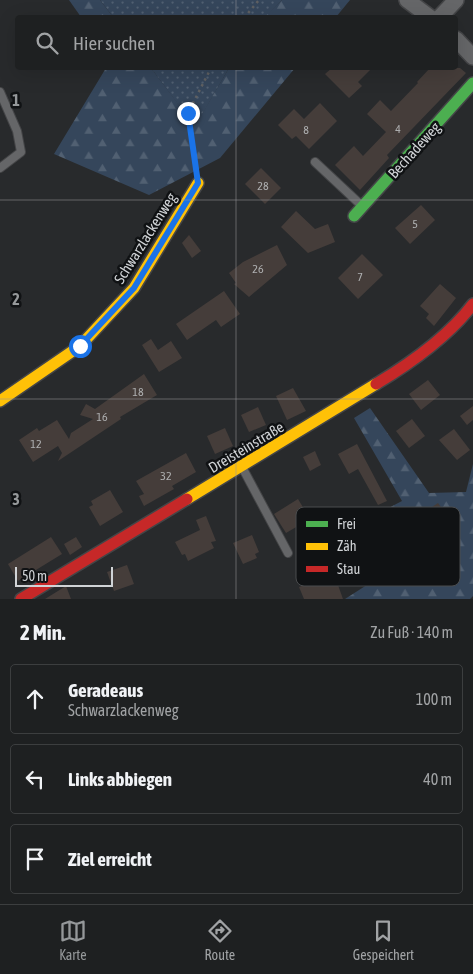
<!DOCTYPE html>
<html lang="de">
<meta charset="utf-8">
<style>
body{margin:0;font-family:"Asap Condensed",sans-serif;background:#26282a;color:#f1f3f6}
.scale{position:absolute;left:15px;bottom:12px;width:98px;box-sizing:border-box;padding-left:5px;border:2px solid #d0d3d6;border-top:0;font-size:14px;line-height:18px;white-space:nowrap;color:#d0d3d6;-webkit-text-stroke:4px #101214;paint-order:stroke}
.stop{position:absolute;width:15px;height:15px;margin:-11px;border:4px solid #1a73e8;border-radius:50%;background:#fff}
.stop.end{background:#1a73e8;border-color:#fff;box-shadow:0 1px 5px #0008}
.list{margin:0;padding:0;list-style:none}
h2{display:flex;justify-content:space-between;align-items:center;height:65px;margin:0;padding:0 20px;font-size:21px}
h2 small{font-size:16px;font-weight:400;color:#a1a3a5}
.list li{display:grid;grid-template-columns:32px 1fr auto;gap:15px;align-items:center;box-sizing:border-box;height:70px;margin:0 10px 10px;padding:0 10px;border:1px solid #3c3e3f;border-radius:5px}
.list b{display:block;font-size:19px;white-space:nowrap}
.list p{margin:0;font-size:16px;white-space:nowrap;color:#a1a3a5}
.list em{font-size:16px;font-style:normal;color:#a1a3a5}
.icon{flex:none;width:28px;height:28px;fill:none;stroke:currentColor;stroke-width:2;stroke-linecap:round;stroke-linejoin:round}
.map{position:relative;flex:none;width:473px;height:599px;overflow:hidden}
.search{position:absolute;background:#1e2021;box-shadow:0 5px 20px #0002;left:15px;right:15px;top:15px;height:55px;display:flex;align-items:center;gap:12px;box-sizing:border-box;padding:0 18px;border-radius:5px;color:#a1a3a5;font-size:19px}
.sheet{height:305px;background:#1e2021}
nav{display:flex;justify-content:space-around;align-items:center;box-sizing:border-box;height:70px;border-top:1px solid #3c3e3f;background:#1e2021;font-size:14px;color:#a1a3a5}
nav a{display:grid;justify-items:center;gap:2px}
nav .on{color:#95989a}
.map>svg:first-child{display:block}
.grass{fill:url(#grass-dots)}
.forest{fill:url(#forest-firs)}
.building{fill:#453d3a}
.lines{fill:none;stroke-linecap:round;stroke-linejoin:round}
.lane-casing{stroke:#444547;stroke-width:10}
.street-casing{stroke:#444547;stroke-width:18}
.fast-casing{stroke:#444547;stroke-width:14}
.slow-casing{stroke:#444547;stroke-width:14}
.jam-casing{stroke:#444547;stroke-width:14}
.path{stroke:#5f6062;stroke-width:2.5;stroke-dasharray:2.5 4;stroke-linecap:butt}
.lane{stroke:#656668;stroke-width:8}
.street{stroke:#656668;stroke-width:15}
.fast{stroke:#4caf50;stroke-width:11}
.slow{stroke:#ffc107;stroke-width:11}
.jam{stroke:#c62828;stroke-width:11}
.route{stroke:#1a73e8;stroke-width:6}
.grid{fill:none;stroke:#95989a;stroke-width:1;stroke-opacity:0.55}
.labels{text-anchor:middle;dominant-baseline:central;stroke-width:5;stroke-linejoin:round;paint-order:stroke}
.number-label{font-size:12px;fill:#adaeaf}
.street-label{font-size:15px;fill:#d0d3d6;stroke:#101214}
.key{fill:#101214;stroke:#4a4c4e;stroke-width:1}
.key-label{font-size:14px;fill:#d0d3d6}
.grid-label{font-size:16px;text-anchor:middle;font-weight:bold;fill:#95989a;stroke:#101214;stroke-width:5;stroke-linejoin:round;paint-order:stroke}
</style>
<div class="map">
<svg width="473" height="599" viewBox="0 0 473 599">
<defs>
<pattern id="grass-dots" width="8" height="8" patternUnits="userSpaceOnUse" patternTransform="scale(1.25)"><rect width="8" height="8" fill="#35465b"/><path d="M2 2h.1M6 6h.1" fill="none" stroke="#516072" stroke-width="1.8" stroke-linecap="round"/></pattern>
<pattern id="forest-firs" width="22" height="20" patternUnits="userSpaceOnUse" patternTransform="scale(1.25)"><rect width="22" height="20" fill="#35465b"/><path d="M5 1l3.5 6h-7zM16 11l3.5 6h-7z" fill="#516072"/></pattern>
</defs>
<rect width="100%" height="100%" fill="#282a2c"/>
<g class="grass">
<path d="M100,0h182l-18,18 -151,-1z"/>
<path d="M151,68h78l-34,59z"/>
</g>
<g class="forest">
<path d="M69,0h31l13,17h-32z"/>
<path d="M282,0h68l-14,17h-72z"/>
<path d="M106,68h45l44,58 34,-58h66l-75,90 -71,37 -95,-41z"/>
<path d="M370,408l59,85 37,-1 7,-28v132l-3,3h-125l64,-41 -32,-44 25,-13 -48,-83z"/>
</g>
<g class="building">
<path d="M332,68h40l-14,14 4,4 -13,12 -24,-24z"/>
<path d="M430,68h30l6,5 -79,82 2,3 -29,32 -25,-25 19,-19 9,10 23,-24 -19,-18 13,-14 11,11 27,-28 -1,-1z"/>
<path d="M320,103l17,18 -28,28 -13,-13 -4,3 -14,-14 16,-16 10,10z"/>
<path d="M261,168l20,20 -16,16 -20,-20z"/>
<path d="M421,205l14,15 -25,24 -15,-16z"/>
<path d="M296,211l19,18 13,-5 7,18 -27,11 -27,-26z"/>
<path d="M189,235l12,16 -9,7 -10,-15z"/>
<path d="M277,245l10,20 -38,32 -15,-13 2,-1 -7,-10 14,-11z"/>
<path d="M362,254l21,21 -25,24 -20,-21z"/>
<path d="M440,284l16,14 -22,28 -8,-8 3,-4 -9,-8z"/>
<path d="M224,291l16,23 -19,13 -5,-7 -29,20 -11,-16z"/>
<path d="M151,339l7,11 13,-9 11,17 -23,14 -17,-27z"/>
<path d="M144,374l13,21 -37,22 1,2 -63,42 4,-8 -4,-7 -25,16 -14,-22 18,-12 2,3 18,-11 12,19 2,-6 22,-14 -13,-4 6,-11 9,5z"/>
<path d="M428,380l12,15 -19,15 -12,-16z"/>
<path d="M293,388l13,23 -19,9 -11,-24z"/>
<path d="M473,406v14l-6,5 -7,-9z"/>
<path d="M258,407l8,18 -17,7 -8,-17z"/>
<path d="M412,419l13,17 -16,12 -13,-17z"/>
<path d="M225,428l8,18 -18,8 -8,-18z"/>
<path d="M454,429l16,21 -13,10 -18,-20z"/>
<path d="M357,444l30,57 -9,4 -20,-36 -9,5 -11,-20z"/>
<path d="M315,451l6,14 -11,6 -7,-14z"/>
<path d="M186,453l10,19 -24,14 2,3 -30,17 -5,-10 5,-2 -8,-13z"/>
<path d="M110,490l13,22 -23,14 -11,-19 4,-2 -2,-4z"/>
<path d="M298,499l12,20 -24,14 -12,-19z"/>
<path d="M438,503l10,14 -19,16 -9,-18z"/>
<path d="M206,516l10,25 -5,1 3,6 -26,13 -3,-7 -3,1 -7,-13 25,-12 -4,-10z"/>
<path d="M252,535l7,17 -4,2 2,4 -14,6 -10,-21z"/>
<path d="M51,537l11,17 -44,27 -10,-17z"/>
<path d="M76,537l6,10 -12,8 -6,-11z"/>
<path d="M127,565l7,19 -20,7 -7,-19z"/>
<path d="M334,574l9,25h-39l-5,-12z"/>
<path d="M66,586l5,13h-26z"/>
</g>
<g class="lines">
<defs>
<g id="lane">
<path d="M0,92l17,39 4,21 -21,16"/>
<path d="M315,162l46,43"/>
<path d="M242,467l46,86"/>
</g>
<g id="street">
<path d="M407,0l24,18"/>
<path d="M439,18l17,-18"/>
<path d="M456,39l17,18"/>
</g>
<path id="fast" d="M354,216l119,-133"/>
<g id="slow">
<path d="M0,401l80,-55 54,-58 64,-105"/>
<path d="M187,499l189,-115"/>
</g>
<g id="jam">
<path d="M376,384c35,-21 72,-47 97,-80"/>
<path d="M21,599l166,-100"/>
</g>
</defs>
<use href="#lane" class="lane-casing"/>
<use href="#street" class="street-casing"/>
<use href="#fast" class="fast-casing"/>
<use href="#slow" class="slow-casing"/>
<use href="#jam" class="jam-casing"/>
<g class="path">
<path d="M244,18l15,-18"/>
<path d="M196,167l-8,-54 23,-45"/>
</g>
<use href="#lane" class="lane"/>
<use href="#street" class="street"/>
<use href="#fast" class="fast"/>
<use href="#slow" class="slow"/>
<use href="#jam" class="jam"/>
</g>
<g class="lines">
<path class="route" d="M80,346l54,-58 64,-105 -10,-70"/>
</g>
<path class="grid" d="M236,0v18M236,68v531M0,200h473M0,399h473"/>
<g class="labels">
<g class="number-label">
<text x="398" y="129">4</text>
<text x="306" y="130">8</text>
<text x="263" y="186">28</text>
<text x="415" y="224">5</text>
<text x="258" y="269">26</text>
<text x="360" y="277">7</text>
<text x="138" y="392">18</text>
<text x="102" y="417">16</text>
<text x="36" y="444">12</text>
<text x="166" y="476">32</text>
</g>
<g class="street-label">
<text transform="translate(414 150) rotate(-48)">Bechadeweg</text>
<text transform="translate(145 238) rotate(-58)">Schwarzlackenweg</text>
<text transform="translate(246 447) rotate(-31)">Dreisteinstraße</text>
</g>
</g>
<rect x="296" y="507" width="164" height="79" rx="8" class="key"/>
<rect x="306" y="521" width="22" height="6" fill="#4caf50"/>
<rect x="306" y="543" width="22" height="7" fill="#ffc107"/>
<rect x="306" y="566" width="22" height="6" fill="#c62828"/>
<g class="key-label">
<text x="337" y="529">Frei</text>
<text x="337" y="551">Zäh</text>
<text x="337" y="574">Stau</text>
</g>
<g class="grid-label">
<text x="16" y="106">1</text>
<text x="16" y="305">2</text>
<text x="16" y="505">3</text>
</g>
</svg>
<div class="scale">50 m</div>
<div class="stop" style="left:80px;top:346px"></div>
<div class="stop end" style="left:188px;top:113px"></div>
<div class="search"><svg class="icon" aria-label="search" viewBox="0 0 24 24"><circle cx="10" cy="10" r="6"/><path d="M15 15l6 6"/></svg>Hier suchen</div>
</div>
<section class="sheet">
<h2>2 Min.<small>Zu Fuß · 140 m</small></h2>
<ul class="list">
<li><svg class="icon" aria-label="ahead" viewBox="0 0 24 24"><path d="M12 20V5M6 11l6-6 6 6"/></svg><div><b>Geradeaus</b><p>Schwarzlackenweg</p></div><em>100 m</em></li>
<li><svg class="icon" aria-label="left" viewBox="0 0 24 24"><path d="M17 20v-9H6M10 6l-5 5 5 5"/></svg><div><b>Links abbiegen</b></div><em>40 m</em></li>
<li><svg class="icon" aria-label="arrive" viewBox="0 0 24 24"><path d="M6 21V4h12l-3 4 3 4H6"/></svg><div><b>Ziel erreicht</b></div></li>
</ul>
</section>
<nav>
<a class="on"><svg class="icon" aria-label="map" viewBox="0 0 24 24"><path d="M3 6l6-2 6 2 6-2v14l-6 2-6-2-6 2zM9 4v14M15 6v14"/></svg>Karte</a>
<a><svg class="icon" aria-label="directions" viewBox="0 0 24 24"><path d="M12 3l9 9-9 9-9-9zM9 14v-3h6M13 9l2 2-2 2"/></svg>Route</a>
<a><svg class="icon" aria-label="saved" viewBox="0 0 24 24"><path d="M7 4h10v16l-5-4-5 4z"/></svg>Gespeichert</a>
</nav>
